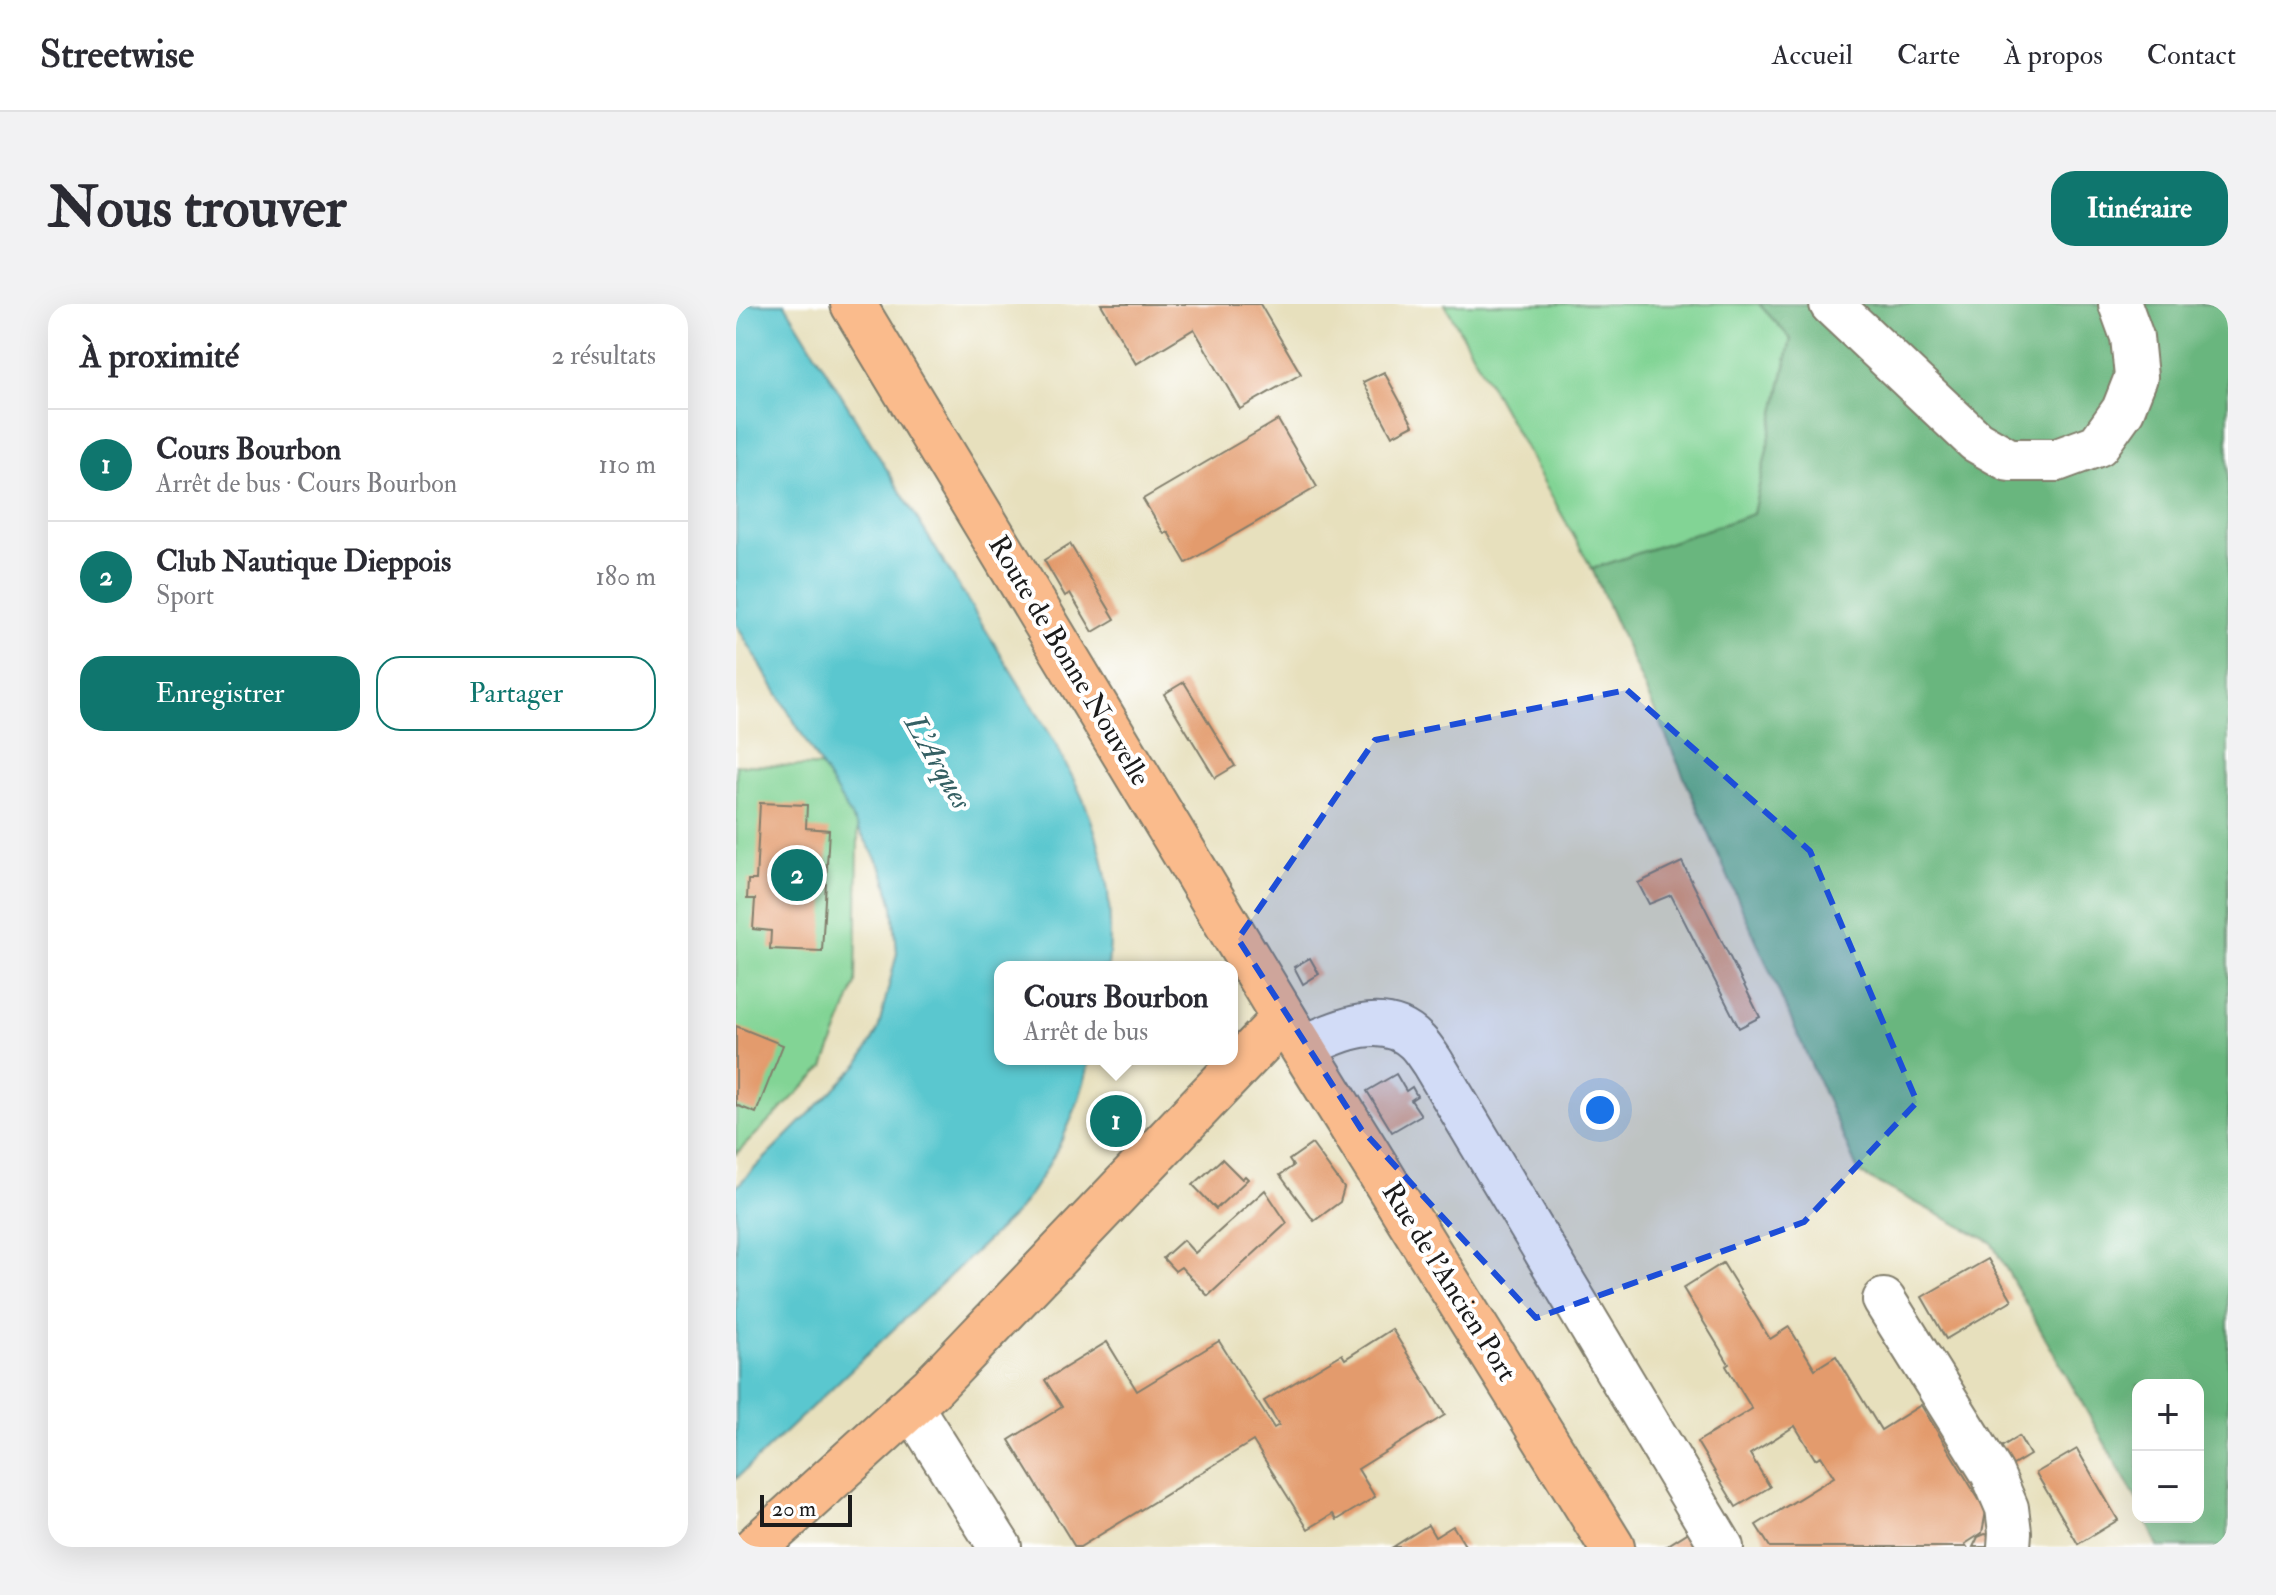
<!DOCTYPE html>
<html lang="fr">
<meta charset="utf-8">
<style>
body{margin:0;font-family:"IM FELL Double Pica",serif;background:#f2f2f3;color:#2b2b33}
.controls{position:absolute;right:24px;bottom:24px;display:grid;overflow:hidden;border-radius:16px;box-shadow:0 8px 32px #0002}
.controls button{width:72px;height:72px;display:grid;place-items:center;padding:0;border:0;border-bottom:2px solid #e1e1e2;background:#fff;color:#2b2b33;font:40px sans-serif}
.scale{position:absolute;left:24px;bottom:20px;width:92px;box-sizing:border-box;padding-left:8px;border:4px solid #1c1c1c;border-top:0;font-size:22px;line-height:28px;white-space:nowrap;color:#1c1c1c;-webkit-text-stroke:6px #fff;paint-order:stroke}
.you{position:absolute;left:864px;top:806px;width:28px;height:28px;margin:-20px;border:6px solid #fff;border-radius:50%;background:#1a73e8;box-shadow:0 0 0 12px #1a73e833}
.badge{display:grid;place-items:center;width:52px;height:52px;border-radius:50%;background:#0f766e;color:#fff;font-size:26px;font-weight:700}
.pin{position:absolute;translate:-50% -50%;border:4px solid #fff;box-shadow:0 2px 8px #0006}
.popup{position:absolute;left:258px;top:657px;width:244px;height:104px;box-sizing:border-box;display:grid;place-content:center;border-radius:16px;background:#fff;filter:drop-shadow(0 2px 6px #0005);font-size:26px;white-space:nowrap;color:#7c7c81}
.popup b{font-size:30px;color:#2b2b33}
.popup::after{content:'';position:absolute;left:50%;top:100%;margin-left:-16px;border:16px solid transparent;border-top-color:#fff}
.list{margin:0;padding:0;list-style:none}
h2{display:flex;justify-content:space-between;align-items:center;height:104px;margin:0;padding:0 32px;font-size:34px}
h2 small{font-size:26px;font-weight:400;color:#7c7c81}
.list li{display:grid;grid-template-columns:52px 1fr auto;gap:24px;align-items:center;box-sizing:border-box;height:112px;padding:0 32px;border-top:2px solid #e1e1e2}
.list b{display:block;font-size:30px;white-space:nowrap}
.list p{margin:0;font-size:26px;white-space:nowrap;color:#7c7c81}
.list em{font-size:26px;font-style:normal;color:#7c7c81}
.actions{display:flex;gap:16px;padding:24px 32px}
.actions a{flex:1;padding:18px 0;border:2px solid #0f766e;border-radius:24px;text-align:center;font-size:28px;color:#0f766e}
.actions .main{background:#0f766e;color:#fff}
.map{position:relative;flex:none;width:1492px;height:1243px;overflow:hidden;border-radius:24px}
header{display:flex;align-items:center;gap:48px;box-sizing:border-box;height:112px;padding:0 40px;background:#fff;border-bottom:2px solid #e1e1e2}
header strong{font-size:38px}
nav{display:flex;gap:44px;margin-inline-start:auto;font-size:28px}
.intro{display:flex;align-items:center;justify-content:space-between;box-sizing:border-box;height:192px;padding:0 48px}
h1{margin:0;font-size:56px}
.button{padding:20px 36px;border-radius:24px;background:#0f766e;color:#fff;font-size:28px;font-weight:700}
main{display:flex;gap:48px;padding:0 48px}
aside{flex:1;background:#fff;border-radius:24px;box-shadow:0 8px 32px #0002}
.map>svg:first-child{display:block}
.green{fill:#82d495;stroke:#4f7858;stroke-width:2}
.forest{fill:#69b67e;stroke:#42694d;stroke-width:2}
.water{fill:#5ac7cf;stroke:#3b7276;stroke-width:2}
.building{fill:#e39b6d}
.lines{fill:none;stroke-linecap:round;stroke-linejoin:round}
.minor-casing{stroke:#827e6c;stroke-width:46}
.major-casing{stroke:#827e6c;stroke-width:48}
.minor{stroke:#fff;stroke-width:42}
.major{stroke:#fabb8c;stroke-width:44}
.marked{fill:#1d4ed8;fill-opacity:0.2;stroke:#1d4ed8;stroke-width:6;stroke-dasharray:16 10;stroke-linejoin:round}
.labels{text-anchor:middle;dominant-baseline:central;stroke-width:8;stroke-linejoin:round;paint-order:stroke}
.street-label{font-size:28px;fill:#1c1c1c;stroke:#fff}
.water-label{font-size:30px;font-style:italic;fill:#356064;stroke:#fff}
</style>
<header>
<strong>Streetwise</strong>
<nav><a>Accueil</a><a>Carte</a><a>À propos</a><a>Contact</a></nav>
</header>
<div class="intro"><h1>Nous trouver</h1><a class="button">Itinéraire</a></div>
<main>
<aside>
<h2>À proximité<small>2 résultats</small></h2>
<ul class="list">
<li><span class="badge">1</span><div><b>Cours Bourbon</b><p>Arrêt de bus · Cours Bourbon</p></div><em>110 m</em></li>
<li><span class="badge">2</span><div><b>Club Nautique Dieppois</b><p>Sport</p></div><em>180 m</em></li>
</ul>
<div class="actions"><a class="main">Enregistrer</a><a>Partager</a></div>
</aside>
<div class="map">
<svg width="1492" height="1243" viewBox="0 0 1492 1243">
<rect width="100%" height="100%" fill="#fff"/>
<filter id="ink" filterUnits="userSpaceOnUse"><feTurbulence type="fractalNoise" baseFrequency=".0125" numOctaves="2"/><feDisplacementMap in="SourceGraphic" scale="16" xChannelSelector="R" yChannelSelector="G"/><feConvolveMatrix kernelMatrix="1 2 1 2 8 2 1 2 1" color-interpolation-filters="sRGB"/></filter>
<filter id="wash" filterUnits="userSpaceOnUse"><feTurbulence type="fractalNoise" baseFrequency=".006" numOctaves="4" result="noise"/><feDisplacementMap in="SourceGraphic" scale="32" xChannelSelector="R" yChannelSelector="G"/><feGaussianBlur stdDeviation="1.8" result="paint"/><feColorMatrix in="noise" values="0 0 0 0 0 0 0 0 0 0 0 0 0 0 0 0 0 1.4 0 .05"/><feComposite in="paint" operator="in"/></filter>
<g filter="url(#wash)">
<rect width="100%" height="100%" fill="#e7e0bd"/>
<g class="green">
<path d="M709,0h314l32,34 -38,176 -161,55z"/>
<path d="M0,461l123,2 -3,216 -32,84 -88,87z"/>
</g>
<path class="forest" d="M1023,0h469v1243h-70l-13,-30h53v-132h-60v117l-147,-260 -132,-69 -267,-604 161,-55 38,-175z"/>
<path class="water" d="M0,0h49l271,440c6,14 13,26 20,40 29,59 39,118 32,183h-108v92h90c-12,57 -38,107 -73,153l-281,267v-292l123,-123 19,-34 19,-77 -4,-47 -10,-36 -147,-246z"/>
<g id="blocks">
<g class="building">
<path d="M365,0h159l41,70 -61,35 -46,-80 -58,35z"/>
<path d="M648,68l29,53 -21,11 -29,-54z"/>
<path d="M542,116l39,67 -131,76 -18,-31 -4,2 -21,-35z"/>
<path d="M334,240l45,75 -22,13 -23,-39 -5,3 -21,-36z"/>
<path d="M448,378l51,84 -20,12 -51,-84z"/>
<path d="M24,499l47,2 -1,23 23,2 -7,121 -52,-2 1,-18 -18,-2 2,-30h-8l1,-19h8z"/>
<path d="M946,558l78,155 -21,11 -68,-133 -22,9 -11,-21z"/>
<path d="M574,654l9,16 -16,10 -9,-17z"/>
<path d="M0,722l47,19 -27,68 -20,-8z"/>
<path d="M660,770l10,17 6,-4 5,9 -6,4 10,15 -29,17 -25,-41z"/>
<path d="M576,840l32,44 -4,14 -26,19 -34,-46 13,-9 -4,-6z"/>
<path d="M486,855l20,20 3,-3 3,3 -32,30 -23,-24z"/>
<path d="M529,886l22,33 -79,73 -27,-29 -6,4 -12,-13 20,-18 12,13z"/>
<path d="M1252,955l24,41 -66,39 -24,-42z"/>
<path d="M987,959l47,76 19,-12 26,42 21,-13 45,74 40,-25 65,106 -4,22 -17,11 2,3h-197l-14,-22 78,-48 -13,-21 -6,3 -20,-33 -45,28 20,33 -34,20 -39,-65 55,-33 -26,-43 3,-2 -46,-76z"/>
<path d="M656,1025l53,86 -87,54 17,28 -38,23 -4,-6 -25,15 -55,-88 -173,106h-5l-66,-107 53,-33 -17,-27 62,-38 30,49 82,-50 55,87 5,-3 -15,-24 78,-47 3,5z"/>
<path d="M1283,1132l11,19 -22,13 -10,-19z"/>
<path d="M1341,1145l41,71 -40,24 -42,-71z"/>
<path d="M692,1221l7,12 18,-11 13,21h-73z"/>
<path d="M956,1226l10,17h-37z"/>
<path d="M1249,1230l4,1 10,12h-26l5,-10z"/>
</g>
</g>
</g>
<g filter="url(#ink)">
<use href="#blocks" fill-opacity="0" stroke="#827e6c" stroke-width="2"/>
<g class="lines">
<defs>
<g id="minor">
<path d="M1095,0l145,137 33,19h48l41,-15 25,-35 13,-33 -4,-40 -12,-33"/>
<path d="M568,743c33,-16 81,-38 113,-5 6,6 10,13 15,20l290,485"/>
<path d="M1148,996l108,173 15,35 3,24 -1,15"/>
<path d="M175,1102l89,141"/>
</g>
<g id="major">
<path d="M117,0l431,714 328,529"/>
<path d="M20,1243l176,-160 352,-369"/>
</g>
</defs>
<use href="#minor" class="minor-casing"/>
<use href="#major" class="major-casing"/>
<use href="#minor" class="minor"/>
<use href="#major" class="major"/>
</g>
</g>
<path class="marked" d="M891,386l183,161 107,251 -113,120 -268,96 -175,-189 -123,-190 137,-199z"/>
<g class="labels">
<g class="street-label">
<text transform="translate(333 357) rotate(59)">Route de Bonne Nouvelle</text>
<text transform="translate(713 978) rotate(58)">Rue de l'Ancien Port</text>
</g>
<g class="water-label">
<text transform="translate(202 458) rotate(60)">L'Arques</text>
</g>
</g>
</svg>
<div class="controls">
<button>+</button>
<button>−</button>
</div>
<div class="scale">20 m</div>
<div class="you"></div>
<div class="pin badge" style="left:380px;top:817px">1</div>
<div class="popup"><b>Cours Bourbon</b>Arrêt de bus</div>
<div class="pin badge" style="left:61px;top:571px">2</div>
</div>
</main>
